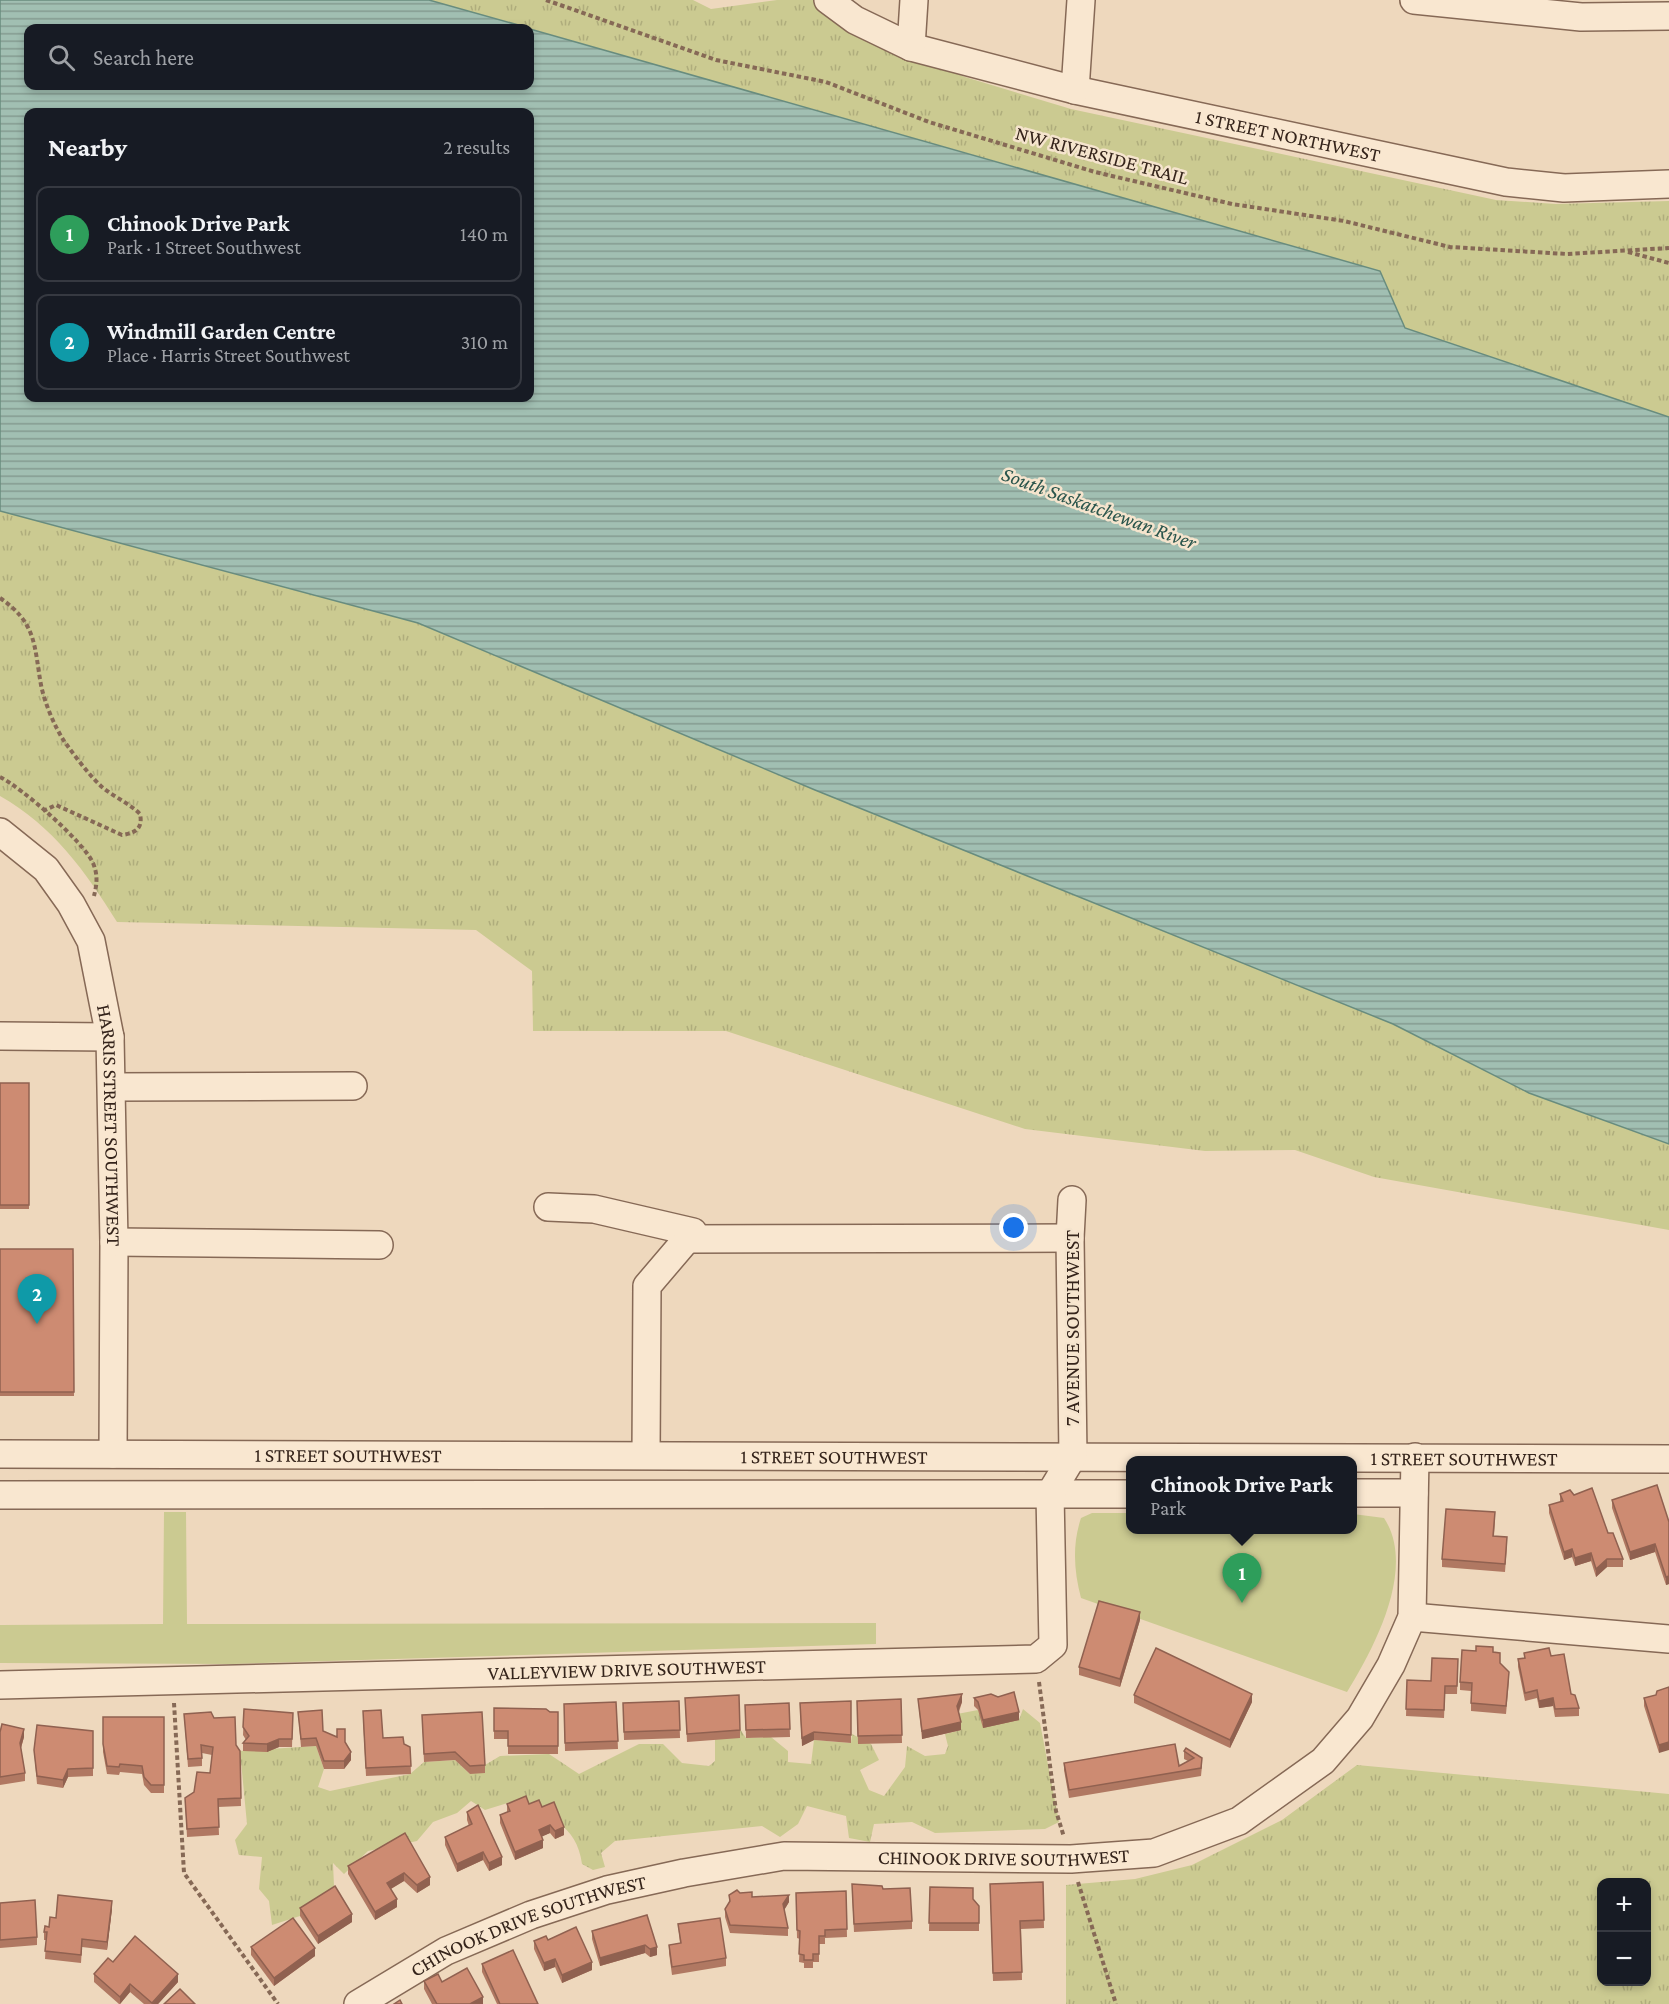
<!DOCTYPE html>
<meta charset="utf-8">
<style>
body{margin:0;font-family:"Crimson Pro",serif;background:#242831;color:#f1f3f6}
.controls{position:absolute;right:18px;bottom:18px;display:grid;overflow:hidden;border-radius:12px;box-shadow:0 3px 9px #0003}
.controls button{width:54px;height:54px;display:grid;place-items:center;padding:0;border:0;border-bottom:2px solid #363941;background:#171b24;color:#f1f3f6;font:30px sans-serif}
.you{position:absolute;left:1014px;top:1228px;width:21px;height:21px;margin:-15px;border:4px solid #fff;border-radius:50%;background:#1a73e8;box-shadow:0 0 0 9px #1a73e833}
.badge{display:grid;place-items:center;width:39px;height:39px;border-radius:50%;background:#ea580c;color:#fff;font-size:20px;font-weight:700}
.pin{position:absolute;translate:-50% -50px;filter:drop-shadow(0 2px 3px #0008)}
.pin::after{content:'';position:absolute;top:32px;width:21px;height:18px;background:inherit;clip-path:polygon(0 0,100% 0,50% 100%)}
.popup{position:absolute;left:1126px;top:1456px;width:231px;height:78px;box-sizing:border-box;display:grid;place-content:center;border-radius:12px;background:#171b24;filter:drop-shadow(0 2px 4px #0005);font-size:20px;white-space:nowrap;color:#9ea1a6}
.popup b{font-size:22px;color:#f1f3f6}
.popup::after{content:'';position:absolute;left:50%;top:100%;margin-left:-12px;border:12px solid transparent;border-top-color:#171b24}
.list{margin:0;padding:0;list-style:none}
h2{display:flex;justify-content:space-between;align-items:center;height:78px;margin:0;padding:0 24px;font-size:26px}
h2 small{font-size:20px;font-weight:400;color:#9ea1a6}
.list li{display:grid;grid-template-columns:39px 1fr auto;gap:18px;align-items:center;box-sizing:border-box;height:96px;margin:0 12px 12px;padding:0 12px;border:2px solid #363941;border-radius:12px}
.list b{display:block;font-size:22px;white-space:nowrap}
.list p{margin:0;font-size:20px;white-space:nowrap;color:#9ea1a6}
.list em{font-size:20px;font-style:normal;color:#9ea1a6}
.icon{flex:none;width:33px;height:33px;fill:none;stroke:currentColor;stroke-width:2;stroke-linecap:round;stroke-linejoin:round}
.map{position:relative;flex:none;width:1669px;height:2004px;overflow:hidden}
.search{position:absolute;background:#171b24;box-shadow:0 3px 9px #0003;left:24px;top:24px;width:510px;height:66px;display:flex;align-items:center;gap:15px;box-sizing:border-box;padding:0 21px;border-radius:12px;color:#9ea1a6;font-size:22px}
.panel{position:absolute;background:#171b24;box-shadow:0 3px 9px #0003;left:24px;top:108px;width:510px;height:294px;border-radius:12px}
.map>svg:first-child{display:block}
.grass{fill:url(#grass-tufts);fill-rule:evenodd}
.park{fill:#cbca91}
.water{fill:url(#water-rules);stroke:#688c7e;stroke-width:1.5;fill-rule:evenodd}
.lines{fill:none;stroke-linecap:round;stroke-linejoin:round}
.minor-casing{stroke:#866956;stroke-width:30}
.path{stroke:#866956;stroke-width:4;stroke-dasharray:4.5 3;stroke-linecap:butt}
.minor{stroke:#f9e7d0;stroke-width:27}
.wall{fill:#b07862}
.shaded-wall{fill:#906150}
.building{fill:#cd8b72;stroke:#906150;stroke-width:1.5}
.labels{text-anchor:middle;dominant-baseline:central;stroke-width:5;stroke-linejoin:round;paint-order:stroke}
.street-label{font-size:20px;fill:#35241b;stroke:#f5e4cd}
.water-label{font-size:21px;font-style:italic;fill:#2a554c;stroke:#f5e4cd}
</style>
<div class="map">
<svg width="1669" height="2004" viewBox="0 0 1669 2004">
<defs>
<pattern id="grass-tufts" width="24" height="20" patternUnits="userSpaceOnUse" patternTransform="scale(1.5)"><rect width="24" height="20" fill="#cbca91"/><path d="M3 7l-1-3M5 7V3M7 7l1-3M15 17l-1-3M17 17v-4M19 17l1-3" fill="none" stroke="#afad7c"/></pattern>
<pattern id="water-rules" width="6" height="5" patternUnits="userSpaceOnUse" patternTransform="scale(1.5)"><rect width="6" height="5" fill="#a1bfb2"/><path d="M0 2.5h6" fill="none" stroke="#849b90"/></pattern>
</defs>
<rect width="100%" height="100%" fill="#eed8bd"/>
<g class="grass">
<path d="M429,0h264l18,9 66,-9h36l29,23 36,19 87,35 106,32 425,91 60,4 113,-3v216l-265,-89 -24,-57z"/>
<path d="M0,511l418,112 397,167 578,234 136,69 140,51v86l-295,-53 -79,-27 -90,1 -180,-22 -299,-98h-193l-1,-60 -56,-41 -359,-8c-31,-50 -64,-96 -117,-126z"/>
<path d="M1023,1709l17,14 19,99 -14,7 -110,4 -23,-11 -38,2 -4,18 -21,-4 -3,-22 -39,-10 -9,18 -18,13 -18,-11 -147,15 -14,12 4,14 -12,3 -11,-6c-5,-40 -35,-49 -68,-63l-29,9 -14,-9 -14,12 -24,9 -16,19 -49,10 -24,23 -11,-11 1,23 -34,30 -28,9 -3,-24 -10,-12 3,-32 -23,-2 -4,-15 12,-16 -7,-73 76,-5 8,23 -6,18 12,4 80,-17 14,-12 31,-2 15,14 30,-18 49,-2 30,20 60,-30h24l19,19 27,3 6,-5v-23h25v-9l6,9 25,-1 17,14v11l23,2 3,-24 37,3 1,-9 19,10 8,16 -19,10 9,20 15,6 21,-29 2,-21 18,10 20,-2 3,-8 -3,-12 16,-4 -4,-16 21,-4 41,10z"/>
<path d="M1357,1765l312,29v210h-603v-119l69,-6 57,-14 90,-45zM1602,1882h44v100h-44z"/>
</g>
<g class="park">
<path d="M164,1512h22l1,112 689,-1v21l-643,20 -233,-1v-38l163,-1z"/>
<path d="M1092,1513h39v17h222v-16l31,4c33,50 -10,130 -37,174l-266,-94c-7,-27 -9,-53 0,-80z"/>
</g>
<path class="water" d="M0,0h429l100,28h-501v58h502v-57l850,242 25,57 264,89v727l-140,-51 -136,-69 -578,-234 -397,-167 -418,-112zM28,112h502v286h-502z"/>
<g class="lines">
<defs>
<g id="minor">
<path id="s1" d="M828,0l27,20 56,27 164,43 431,92 58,6 105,-4"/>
<path d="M1414,0l167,17 88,-1"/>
<path d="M911,47l3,-47"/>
<path d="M1075,90l6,-90"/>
<path id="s2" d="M0,832l46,37 25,35 20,37 19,96 4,205 -1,212"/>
<path d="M0,1036l110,1"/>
<path d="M113,1087l240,-1"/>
<path d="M548,1207l46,2 99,23 -46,54 -1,169"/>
<path d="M688,1239l382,-1"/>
<path d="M114,1242l265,3"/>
<path id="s3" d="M0,1454l1669,5"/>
<path d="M1353,1493h61"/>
<path d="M0,1495l1131,-1"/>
<path d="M1412,1617l257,22"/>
<path id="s4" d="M0,1685l1036,-26 17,-14 -3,-151 23,-38 -3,-218 2,-38"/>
<path id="s5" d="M358,2004l88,-53 85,-36 76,-25 77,-17 100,-17 287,3 83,-6 85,-32 84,-60 37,-43 31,-53 21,-48 3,-160"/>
</g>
</defs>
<use href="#minor" class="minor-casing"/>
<g class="path">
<path d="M546,0l170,60 110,22 103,40 166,50 137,32 112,17 106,26 117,7 102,-6"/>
<path d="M1628,252l41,11"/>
<path d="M0,598c37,25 34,48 41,87 4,19 13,40 23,56 11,15 24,33 38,46 12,10 27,16 38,27 3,14 -4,19 -18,21l-66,-30 -13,6"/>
<path d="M0,777c22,11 83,64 93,86 5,12 4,21 1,33"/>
<path d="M1039,1682l17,129 8,26"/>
<path d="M174,1703l10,170 94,131"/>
<path d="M1078,1882l38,122"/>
</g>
<use href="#minor" class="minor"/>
</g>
<g class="wall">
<rect x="0" y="1083" width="29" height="126"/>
<path d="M0,1249h73l1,147h-74z"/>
<path d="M1560,1494l48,39 15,26v8h-16l-11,10 -5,-16 -16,5 -3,-9 -8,3 -15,-47v-8l11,-3z"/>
<path d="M1612,1500l57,22v62l-3,1 -11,-33 -25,8 -18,-52z"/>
<path d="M1495,1520l-1,16 13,9 -2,27 -63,-5v-8z"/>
<path d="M1140,1620l-20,67 -41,-12v-8z"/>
<path d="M1493,1652l16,28 -3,34 -35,-3v-20l-11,-1v-8z"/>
<path d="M1524,1653l27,3 28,52v8l-24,1 -2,-11 -14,2 -2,-10 -12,3 -7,-34v-8l6,-1z"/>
<path d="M1458,1659l-1,35h-12l-1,24 -38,-2 1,-36 24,1z"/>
<path d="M1669,1687l-10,66 -15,-47v-8l12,-3z"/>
<path d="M1134,1695l118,7 -22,46 -96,-45z"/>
<path d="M685,1698l55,32v8l-53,4z"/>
<path d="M974,1698l45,22 -36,8 -5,-18 -4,-4z"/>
<path d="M901,1699l1,44 -44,1 -1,-43z"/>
<path d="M918,1699l44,3 -3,10 2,18 -39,9z"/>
<path d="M679,1701l1,37 -56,2 -1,-37z"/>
<path d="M851,1701v42l-37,-3 -12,6 -2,-35z"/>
<path d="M616,1702l2,47 -53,2 -1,-47z"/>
<path d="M789,1703l1,34 -44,1 -1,-33z"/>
<path d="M494,1708l64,4v42h-50v-15h-14z"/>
<path d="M244,1709l49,4 -1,34h-13l-12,5 -24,-1v-8l3,-3 -3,-5z"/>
<path d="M298,1712l25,19 14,6 8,6 6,17 -7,9h-20l-8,-23 -15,1z"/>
<path d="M184,1714l30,4 26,33 1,55 -23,1 1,28 -32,2 -2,-39 9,-6 16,-19 2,-18 -10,-2v13l-14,1z"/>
<path d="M422,1715l63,50v8l-15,1 -15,-14 -31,2z"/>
<path d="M103,1717h61v76h-13l-7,-8 -2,-11 -22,-2 -1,3 -12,-1 -4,-22z"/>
<path d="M363,1719l20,19 21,6 6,3 1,27 -45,2z"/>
<path d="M93,1731v45l-25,1 -5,11 -26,-4 -3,-34z"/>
<path d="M0,1732l24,5 -3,11 4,25v8l-25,4z"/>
<path d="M1186,1748l16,18 -1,10 -132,22 -5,-28v-7l115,3 9,-5 -4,-2v-8z"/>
<path d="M507,1804h22l13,3 22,28 -9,4 -5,-6 -8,3 1,12 -28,12 -15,-37v-8l7,-3z"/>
<path d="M467,1812l35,53 -13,6 -6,-11 -26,12 -12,-27v-8l24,-11 -2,-6z"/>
<path d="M405,1833l25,52 -13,8 -13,-12 -13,8 6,18 -22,13 -27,-46v-8z"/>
<path d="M1043,1882l1,46 -23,1 1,51 -29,1 -3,-97z"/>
<path d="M930,1887l43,12 6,7v25h-50z"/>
<path d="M883,1889l29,32v8l-58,3 -2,-40z"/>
<path d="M846,1891l1,46 -22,1v6h-6v18h-6v6h-9v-5l-5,-1 1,-23 -3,-1 -1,-45z"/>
<path d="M740,1893l12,4 37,5 -5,8 4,18v8l-58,-3 -5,-16v-8l4,-6v-8z"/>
<path d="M0,1903l37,34v8l-37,3z"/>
<path d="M300,1908l52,14 -34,22 -18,-28z"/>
<path d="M112,1909l-5,41 -25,-3 -1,16 -36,-4 1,-19h-2v-8l12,-14z"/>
<path d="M647,1915l10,40 -7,2 -5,-4 -45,13 -8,-27v-8z"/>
<path d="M678,1924l48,34v8l-54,9 -3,-22v-8l11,-2z"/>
<path d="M548,1940l44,30 -30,13 -7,-16 -11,4 -10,-22v-8z"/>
<path d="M251,1947l64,9 -41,30 -23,-31z"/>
<path d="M113,1962l65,20 -20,22h-14l-14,-12 -10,12h-1l-25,-22v-8z"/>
<path d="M482,1964l56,40h-41l-15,-32z"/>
<path d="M424,1981l18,1 41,22h-51l-8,-15z"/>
</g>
<g class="shaded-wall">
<path d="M1655,1544v8l-25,8v-8z"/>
<path d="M1572,1549v8l-8,3v-8z"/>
<path d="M1591,1553v8l-16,5v-8z"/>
<path d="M1607,1559v8l-11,10v-8z"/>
<path d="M1669,1576v8l-3,1v-8z"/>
<path d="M1140,1612v8l-20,67v-8z"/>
<path d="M962,1694v8l-5,12v-8z"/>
<path d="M1252,1694v8l-22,46v-8z"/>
<path d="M1553,1698v8l-14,2v-7z"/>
<path d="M1019,1712v8l-36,8v-8z"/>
<path d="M961,1722v8l-39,9v-8z"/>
<path d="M24,1729v8l-4,14v-8z"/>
<path d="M814,1732v8l-12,6v-8z"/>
<path d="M279,1739v8l-12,5v-8z"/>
<path d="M1669,1742v8l-10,3v-8z"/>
<path d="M351,1752v8l-7,9v-8z"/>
<path d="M68,1769v8l-5,11v-8z"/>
<path d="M550,1825v8l-11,5v-8z"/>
<path d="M564,1827v8l-9,4v-8z"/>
<path d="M543,1840v8l-28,12v-8z"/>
<path d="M483,1852v8l-26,12v-8z"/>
<path d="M502,1857v8l-13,6v-8z"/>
<path d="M404,1873v8l-17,10v-8z"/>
<path d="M430,1877v8l-13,8v-8z"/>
<path d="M789,1895v7l-6,10v-8z"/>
<path d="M397,1899v8l-22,13v-8z"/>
<path d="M112,1901v8l-5,41v-8z"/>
<path d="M352,1914v8l-34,22v-8z"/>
<path d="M645,1945v8l-45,13v-8z"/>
<path d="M657,1947v8l-7,2v-8z"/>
<path d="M315,1948v8l-41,30v-8z"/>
<path d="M555,1959v8l-11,4v-8z"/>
<path d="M592,1962v8l-30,13v-8z"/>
<path d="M178,1974v8l-20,22h-6z"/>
<path d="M130,1984v8l-10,12v-7z"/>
<path d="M483,1997v7h-13z"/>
</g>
<g class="building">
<rect x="0" y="1083" width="29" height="122"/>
<path d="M0,1249h73l1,143h-74z"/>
<path d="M1657,1485l12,37v54l-3,1 -11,-33 -25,8 -18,-52z"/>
<path d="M1592,1488l16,45h5l10,26h-16l-11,10 -5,-16 -16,5 -3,-9 -8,3 -15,-47 14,-4 -3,-7 10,-4 4,5z"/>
<path d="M1446,1509l49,3 -2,24 14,1 -2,27 -63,-5z"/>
<path d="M1099,1601l41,11 -20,67 -41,-12z"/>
<path d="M1476,1646l17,1v5l7,1v10l9,9 -3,34 -35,-3 1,-20 -12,-1 2,-32 14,1z"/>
<path d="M1156,1648l96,46 -22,46 -96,-45z"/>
<path d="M1549,1648l2,8 13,-2 7,40 4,1 4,13 -24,1 -2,-11 -14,3 -2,-11 -12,3 -7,-34 7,-1 -1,-5z"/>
<path d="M1432,1658l26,1 -1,27h-12l-1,24 -38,-1 1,-29 24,1z"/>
<path d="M1669,1687v55l-10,3 -15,-47 12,-3 1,-4z"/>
<path d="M1014,1692l5,20 -36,8 -5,-18 -4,-4 17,-4 7,3z"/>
<path d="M962,1694l-5,12 4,16 -39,9 -4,-32z"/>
<path d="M739,1695l1,35 -53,4 -2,-36z"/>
<path d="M901,1699l1,36 -44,1 -1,-35z"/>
<path d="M679,1701l1,29 -56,2 -1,-29z"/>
<path d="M851,1701v34l-37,-3 -12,6 -2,-35z"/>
<path d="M616,1702l2,39 -53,2 -1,-39z"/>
<path d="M789,1703l1,26 -44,1 -1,-25z"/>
<path d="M494,1708l52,1 4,3h8v34h-50v-15h-14z"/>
<path d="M244,1709l49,4 -1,26h-13l-12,5 -24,-1 6,-7 -6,-9z"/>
<path d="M322,1710l1,21 14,6v-8h8v13l6,10 -7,9h-20l-8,-23 -15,1 -3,-27z"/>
<path d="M381,1710l2,28 20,-1 1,7 6,3 1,19 -45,2 -3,-57z"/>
<path d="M211,1712l3,6 21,-1 1,28 4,6 1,47 -23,1 1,28 -32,2 -2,-31 9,-6 3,-20 13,1 3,-26 -12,-2 1,13 -14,1 -4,-45z"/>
<path d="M482,1712l3,53 -15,1 -15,-14 -31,2 -2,-39z"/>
<path d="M103,1717h61v68h-13l-7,-8 -2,-11 -22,-2 -1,3 -12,-1 -4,-22z"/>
<path d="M2,1724l22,5 -4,14 5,30 -25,4v-45z"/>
<path d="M37,1725l56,6v37l-25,1 -5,11 -26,-4 -3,-26z"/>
<path d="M1175,1744l4,22 15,-8 -10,-7 2,-3 16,10 -1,10 -132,22 -5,-27z"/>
<path d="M526,1796l3,8 10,-4 3,7 12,-5 10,25 -9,4 -5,-6 -11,5 4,10 -28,12 -15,-37 10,-4 -3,-7z"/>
<path d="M478,1805l24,52 -13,6 -6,-11 -26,12 -12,-27 27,-13 -5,-12z"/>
<path d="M405,1833l25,44 -13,8 -13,-12 -17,10 10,16 -22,13 -27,-46z"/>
<path d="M1043,1882l1,38 -24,1 2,51 -29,1 -3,-89z"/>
<path d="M852,1884l30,2 1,3 27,-1 2,33 -58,3z"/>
<path d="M335,1886l17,28 -34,22 -18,-28z"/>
<path d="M930,1887l43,1v11l6,7v17h-50z"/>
<path d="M737,1890l3,3 12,-1v5l37,-2 -6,9 5,24 -58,-3 -5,-16 5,-8 -1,-6z"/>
<path d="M846,1891l1,38 -22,1v6h-6v18h-6v6h-9v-5l-5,-1 1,-23 -3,-1 -1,-37z"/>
<path d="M58,1895l54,6 -5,41 -25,-3 -1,16 -36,-4 2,-19h-3l1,-6 4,1 1,-10 6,1z"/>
<path d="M35,1900l2,37 -37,3v-37z"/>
<path d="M647,1915l10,32 -7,2 -5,-4 -45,13 -8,-27z"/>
<path d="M293,1918l22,30 -41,30 -23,-31z"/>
<path d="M720,1918l6,40 -54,9 -3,-22 12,-2 -3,-19z"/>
<path d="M576,1927l16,35 -30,13 -7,-16 -11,4 -10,-22 12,-5 2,4z"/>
<path d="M135,1936l43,38 -26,29 -22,-19 -10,13 -26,-23 14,-16 5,4z"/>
<path d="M513,1950l25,54h-38l-18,-40z"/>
<path d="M467,1968l16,29 -13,7h-33l-13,-23 14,-7 4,8z"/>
<path d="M180,1989l15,15h-31z"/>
<path d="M400,2000l2,4h-8z"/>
</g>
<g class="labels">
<g class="street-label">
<text stroke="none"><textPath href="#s1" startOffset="483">1 STREET NORTHWEST</textPath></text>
<text transform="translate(1102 155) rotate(15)">NW RIVERSIDE TRAIL</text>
<text stroke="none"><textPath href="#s2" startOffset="330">HARRIS STREET SOUTHWEST</textPath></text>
<text transform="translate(1072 1328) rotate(-90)">7 AVENUE SOUTHWEST</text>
<text stroke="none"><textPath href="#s3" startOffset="348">1 STREET SOUTHWEST</textPath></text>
<text stroke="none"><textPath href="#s3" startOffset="834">1 STREET SOUTHWEST</textPath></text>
<text stroke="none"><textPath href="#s3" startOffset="1464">1 STREET SOUTHWEST</textPath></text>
<text stroke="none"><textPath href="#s4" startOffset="627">VALLEYVIEW DRIVE SOUTHWEST</textPath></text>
<text stroke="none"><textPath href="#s5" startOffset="675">CHINOOK DRIVE SOUTHWEST</textPath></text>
<text stroke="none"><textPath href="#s5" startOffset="189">CHINOOK DRIVE SOUTHWEST</textPath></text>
</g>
<g class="water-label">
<text transform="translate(1099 508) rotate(20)">South Saskatchewan River</text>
</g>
</g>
</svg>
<div class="controls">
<button>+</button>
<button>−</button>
</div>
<div class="you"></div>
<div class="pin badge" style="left:1242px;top:1603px;background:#2e9e5b">1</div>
<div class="popup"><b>Chinook Drive Park</b>Park</div>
<div class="pin badge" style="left:37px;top:1324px;background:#0f9aa8">2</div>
<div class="search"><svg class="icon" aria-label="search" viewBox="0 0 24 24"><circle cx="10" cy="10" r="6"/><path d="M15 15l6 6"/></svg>Search here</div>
<section class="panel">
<h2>Nearby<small>2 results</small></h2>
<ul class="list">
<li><span class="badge" style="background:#2e9e5b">1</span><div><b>Chinook Drive Park</b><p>Park · 1 Street Southwest</p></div><em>140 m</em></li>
<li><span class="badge" style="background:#0f9aa8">2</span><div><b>Windmill Garden Centre</b><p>Place · Harris Street Southwest</p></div><em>310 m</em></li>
</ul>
</section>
</div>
